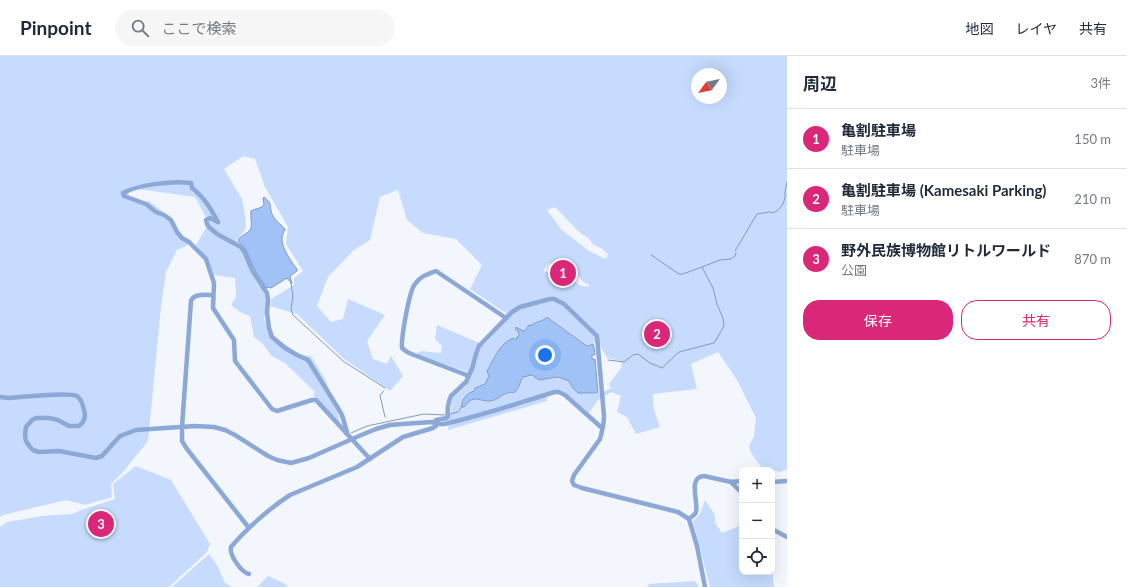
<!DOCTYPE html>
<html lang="ja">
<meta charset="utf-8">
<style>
body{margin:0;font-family:Lato,"Noto Sans JP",sans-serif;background:#f6f6f7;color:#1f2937}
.controls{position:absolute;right:12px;bottom:12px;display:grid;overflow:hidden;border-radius:8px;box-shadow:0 4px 16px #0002}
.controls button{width:36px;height:36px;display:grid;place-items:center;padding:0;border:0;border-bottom:1px solid #e0e1e3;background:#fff;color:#1f2937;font:20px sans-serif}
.compass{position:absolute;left:691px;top:12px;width:36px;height:36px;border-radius:50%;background:#fff;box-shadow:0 4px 16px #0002;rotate:237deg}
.you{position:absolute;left:545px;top:299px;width:14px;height:14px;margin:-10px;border:3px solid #fff;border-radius:50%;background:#1a73e8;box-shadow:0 0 0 6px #1a73e833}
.badge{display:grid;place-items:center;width:26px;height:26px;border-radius:50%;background:#db2777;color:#fff;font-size:13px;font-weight:700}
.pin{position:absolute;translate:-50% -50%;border:2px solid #fff;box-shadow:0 1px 4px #0006}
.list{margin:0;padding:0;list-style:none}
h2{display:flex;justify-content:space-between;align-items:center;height:52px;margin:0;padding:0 16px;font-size:17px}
h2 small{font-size:13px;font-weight:400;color:#747a83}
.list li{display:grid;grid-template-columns:26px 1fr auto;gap:12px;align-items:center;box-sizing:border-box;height:60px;padding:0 16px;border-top:1px solid #e0e1e3}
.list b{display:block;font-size:15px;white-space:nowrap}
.list p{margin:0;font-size:13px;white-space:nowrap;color:#747a83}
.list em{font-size:13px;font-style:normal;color:#747a83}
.actions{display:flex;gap:8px;padding:12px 16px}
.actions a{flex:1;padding:9px 0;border:1px solid #db2777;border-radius:16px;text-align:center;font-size:14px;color:#db2777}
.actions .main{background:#db2777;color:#fff}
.icon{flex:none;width:22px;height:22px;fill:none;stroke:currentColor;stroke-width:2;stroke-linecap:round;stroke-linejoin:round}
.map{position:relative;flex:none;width:787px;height:531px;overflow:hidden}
header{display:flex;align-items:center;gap:24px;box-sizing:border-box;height:56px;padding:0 20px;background:#fff;border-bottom:1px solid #e0e1e3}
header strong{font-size:19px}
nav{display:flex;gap:22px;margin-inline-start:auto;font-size:14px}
.search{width:280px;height:36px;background:#f6f6f7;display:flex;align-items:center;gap:10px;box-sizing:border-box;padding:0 14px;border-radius:22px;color:#747a83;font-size:15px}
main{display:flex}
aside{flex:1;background:#fff}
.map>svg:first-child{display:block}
.green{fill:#c6dbfd;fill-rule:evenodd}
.water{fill:#a1c2f7;stroke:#8199c0}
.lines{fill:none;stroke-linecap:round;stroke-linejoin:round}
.stream{stroke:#8199c0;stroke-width:1}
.minor{stroke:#8ca8d6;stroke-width:4.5}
</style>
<header>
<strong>Pinpoint</strong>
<div class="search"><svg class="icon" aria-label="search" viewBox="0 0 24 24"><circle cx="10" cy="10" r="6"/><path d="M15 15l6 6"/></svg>ここで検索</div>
<nav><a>地図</a><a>レイヤ</a><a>共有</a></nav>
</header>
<main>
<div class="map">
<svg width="787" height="531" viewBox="0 0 787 531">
<rect width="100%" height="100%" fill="#f3f7fd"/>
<g class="green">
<path d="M0,0h787v413l-7,3 -18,-4 -11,-15 -2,-7 5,-10 2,-18 -19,-38 -19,-28 -27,12 6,25 -44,5 1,16 6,17 -24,7 -9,-17 -10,-5 4,-16 -10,-4 -13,8 -9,13 -24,-21 -4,-2 -14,2v9l-99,29 4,-31 14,-13 7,-12 -57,-20 5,-3 20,2 1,-7 -7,-7 2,-14 47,20 26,-29 -40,-27 12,-24 -26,-26 -33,-6 -16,-13 -9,-30 -18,7 -10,43 -16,10 -26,27 -11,29 14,16 12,-3 5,-20 37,16 -18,26 6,18 14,5 4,-8 12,20 -13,15 -47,-33 -46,-44 -27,-8 1,-7 23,-14v-7l9,-7 -17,-27 2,-17 -23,-40 -10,-28 -12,-3 -19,13 18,30 4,22 -1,9 -9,11 8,7 9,22 16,24 -5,25 7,19 4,-1 25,18 11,1 14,23 12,30 3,13 -1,2 -26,-29 2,-3 -29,-28 -14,-8 -9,-12 -9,-7 -4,-21 -10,-4 -9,-7 5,-8 -1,-19 -21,-3 -6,-16 -12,-14 13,-22 -14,-26 -64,-9 -4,10 15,6 7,-3 18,14 21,30 -11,5 -11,22 -5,35 -13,134 -25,31 -12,12 1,13 -27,8 -19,-5 -63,15 -3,2zM697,18h24v24h-24zM555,151l23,24 10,7 6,7 7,3 7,6 -2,5 -17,-8 -28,-22 -14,-19zM550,207l10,2 18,10 5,7 6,3v2c-6,-1 -11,-2 -15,-6l-30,-10v-2zM547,260l40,29 11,-3 9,16 14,3 1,6 -13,17 2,4 -12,6 -21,-1 -5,-5 -4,-7 -11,-3 -19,2 -7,-4 -8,1c-4,5 -3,10 -7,14 -3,3 -6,2 -9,3 -6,2 -11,7 -18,8 -6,0 -13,-5 -19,-2 -2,1 -5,5 -7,7l-4,1c1,-9 5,-16 14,-18l1,-3 10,-3 4,-8 -2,-5c6,-12 12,-27 26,-33l3,1 1,-3h2l-1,-3 -4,-4 1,-3 2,2 7,2 5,-6 3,1c3,-4 10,-4 15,-9z"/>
<path d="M136,410l35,14 39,64 -3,8 -38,35h-169v-60l7,-5 35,-6 30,-2 9,-4 34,-11 -2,-15z"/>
<path d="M705,444l10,15v8l7,10 20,-8v47h30v-2l2,17h-64l-17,-66 7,-7z"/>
<path d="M209,498l8,11 8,18 7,4h-60z"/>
<path d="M268,520l16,7 4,4h-31z"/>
<path d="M695,525l4,6h-52l2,-3z"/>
</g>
<g class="water">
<path d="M264,141c7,6 6,6 7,14 2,8 9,13 14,18 -1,3 -3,6 -3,9 -1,9 10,25 15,31v2l-7,5 2,8 -5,-6 -16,10 -5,-1c-4,-6 -9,-12 -12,-19 -6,-11 -5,-18 -16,-27 2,-6 8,-6 12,-11 3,-4 0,-14 1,-19 5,-3 9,-2 13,-6l-1,-7z"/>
<path d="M547,261l40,29 6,-2 1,3 1,8h-3v4h3l3,34h-20l-5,-5 -4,-7 -11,-4 -19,3 -7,-5 -9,2c-3,4 -3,10 -7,14 -2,3 -5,1 -8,2 -6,2 -12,8 -18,8 -6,1 -13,-4 -19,-1 -2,1 -5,5 -7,7h-3c1,-8 5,-14 13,-16l1,-3 10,-4 4,-8 -2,-5c7,-12 12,-27 26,-33l3,2 1,-3 2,-1v-3l-4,-4 1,-2 1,1 7,3 5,-6h3c4,-4 10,-3 15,-8z"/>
</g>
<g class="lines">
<g class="stream">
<path d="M735,195l22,-37 13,-2 3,1 5,-3 5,-6 2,-6v-6l2,-10"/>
<path d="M651,199l28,19h4l19,-7"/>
<path d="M291,227l2,13 -2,14 2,5 50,46 42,27"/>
<path d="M608,304l16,2 9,-7 5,-1 12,9 12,5 17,-16 35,-9 2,-3 8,-14 -1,-8 -6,-14 -4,-16 -11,-21 18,-7 11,-1 4,-3 1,-3"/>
<path d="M384,335l-4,4 5,22"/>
<path d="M450,358l8,-2 4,-6"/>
<path d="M351,377l16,-7 57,-12 21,1"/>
</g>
<g class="minor">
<path d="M218,166c-7,-13 -14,-25 -26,-34l-1,-5c-19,-2 -51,1 -68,10l1,3 22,8 10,8 8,3 7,5 6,12 5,6 7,4 17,17 8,24 -1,25 21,32 1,21 37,48 5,2 35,-11h4l54,59"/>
<path d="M218,166l-8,-4 -4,2 1,4 2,3 8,7 24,13 4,6 7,17 15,23 1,6 -1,14 2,15 3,9 13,11 12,7 11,5 30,48 4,7 5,17 -1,1"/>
<path d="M213,239c-7,0 -19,-2 -22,6l-9,126v14l5,8 62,79"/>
<path d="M469,320l-55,-21 -7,-3 -5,-4c-1,-9 7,-57 13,-64 5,-8 13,-10 21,-13l70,47"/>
<path d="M0,341l9,1c12,-1 60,-6 68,-2 4,3 6,9 7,14 2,6 0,12 -5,16h-10l-11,-6 -9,-2h-13l-4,2 -6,7 -1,8 1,6 4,6 3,3 6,2 20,-1 37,7 6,-2 18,-20 16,-6 59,-4 19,1 11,3 10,5 33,21 9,4 14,3 18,-5 50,-22 17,-7 14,-4 12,-1 30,-2 8,2h4c38,-8 74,-21 111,-32h4l6,3 37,33"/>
<path d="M434,367l2,-3 11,-2 1,-2c-1,-5 0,-14 3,-20l15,-14 6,-13 4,-15 3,-8 33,-34 8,-5 30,-8h4l10,5 33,32 7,80c0,6 -2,16 -4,23l-26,36 -2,6 2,4 8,3 96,24 11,7 8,27 8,41"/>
<path d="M731,426l11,11"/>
<path d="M772,426l15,-1"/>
<path d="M689,463c2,-2 6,-4 7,-7 3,-9 -9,-35 8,-36l27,6 11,-1"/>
<path d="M772,473l15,8"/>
<path d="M249,518c-8,-2 -20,-19 -18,-27 15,-18 39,-39 59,-52l67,-28 46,-30 30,-9 3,-2 1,-3"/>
</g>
</g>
</svg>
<div class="controls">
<button>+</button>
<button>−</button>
<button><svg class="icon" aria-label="locate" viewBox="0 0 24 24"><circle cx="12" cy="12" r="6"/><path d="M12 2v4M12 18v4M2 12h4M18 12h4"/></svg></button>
</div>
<svg class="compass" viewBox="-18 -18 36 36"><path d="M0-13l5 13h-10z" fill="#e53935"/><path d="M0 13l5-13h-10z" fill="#747a83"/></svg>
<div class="you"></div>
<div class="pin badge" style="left:563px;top:217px">1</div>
<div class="pin badge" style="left:657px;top:278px">2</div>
<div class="pin badge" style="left:101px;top:468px">3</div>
</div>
<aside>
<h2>周辺<small>3件</small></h2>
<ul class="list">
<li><span class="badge">1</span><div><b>亀割駐車場</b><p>駐車場</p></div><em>150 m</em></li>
<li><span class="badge">2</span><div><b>亀割駐車場 (Kamesaki Parking)</b><p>駐車場</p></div><em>210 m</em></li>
<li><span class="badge">3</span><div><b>野外民族博物館リトルワールド</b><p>公園</p></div><em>870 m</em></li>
</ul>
<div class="actions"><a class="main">保存</a><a>共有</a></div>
</aside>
</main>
